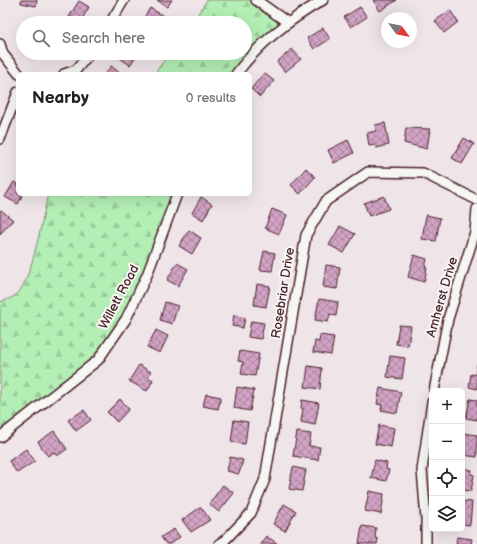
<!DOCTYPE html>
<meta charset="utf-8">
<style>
body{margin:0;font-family:"Balsamiq Sans",sans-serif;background:#f2f2f2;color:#222}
.controls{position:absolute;right:12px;bottom:12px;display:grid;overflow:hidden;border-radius:6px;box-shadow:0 4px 16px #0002}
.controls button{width:36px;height:36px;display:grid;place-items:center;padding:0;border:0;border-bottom:1px solid #e0e0e0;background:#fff;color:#222;font:20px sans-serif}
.compass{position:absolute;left:381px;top:12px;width:36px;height:36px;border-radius:50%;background:#fff;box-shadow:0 4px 16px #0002;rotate:123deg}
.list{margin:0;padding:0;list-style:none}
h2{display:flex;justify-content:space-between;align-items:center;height:52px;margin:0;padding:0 16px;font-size:17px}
h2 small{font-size:13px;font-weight:400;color:#767676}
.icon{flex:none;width:22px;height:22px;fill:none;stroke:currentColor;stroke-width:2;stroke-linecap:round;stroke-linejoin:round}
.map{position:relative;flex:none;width:477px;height:544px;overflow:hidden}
.search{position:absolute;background:#fff;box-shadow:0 4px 16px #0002;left:16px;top:16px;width:236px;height:44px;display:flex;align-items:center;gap:10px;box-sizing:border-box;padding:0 14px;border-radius:22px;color:#767676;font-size:15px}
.panel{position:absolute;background:#fff;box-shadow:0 4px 16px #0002;left:16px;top:72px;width:236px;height:124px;border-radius:6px}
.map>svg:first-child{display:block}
.forest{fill:url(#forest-firs);stroke:#7e8770}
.building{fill:url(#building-cross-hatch);stroke:#4a1f2b}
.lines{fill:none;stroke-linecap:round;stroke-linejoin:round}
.street-casing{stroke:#4a1f2b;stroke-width:12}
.street{stroke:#f6f6f2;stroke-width:9}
.labels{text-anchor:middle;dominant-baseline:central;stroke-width:4;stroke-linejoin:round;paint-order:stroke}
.street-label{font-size:13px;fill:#4a1f2b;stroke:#f6f6f2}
</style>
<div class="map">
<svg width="477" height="544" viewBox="0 0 477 544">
<defs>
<pattern id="forest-firs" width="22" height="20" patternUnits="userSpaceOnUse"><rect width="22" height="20" fill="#b3efb4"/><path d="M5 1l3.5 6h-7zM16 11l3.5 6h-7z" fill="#9bcc9b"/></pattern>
<pattern id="building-cross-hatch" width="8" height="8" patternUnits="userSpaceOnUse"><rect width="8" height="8" fill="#d1a3c5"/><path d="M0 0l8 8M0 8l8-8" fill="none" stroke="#ac84a0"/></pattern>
</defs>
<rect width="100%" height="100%" fill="#efe5e9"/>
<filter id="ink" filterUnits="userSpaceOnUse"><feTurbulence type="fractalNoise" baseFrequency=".025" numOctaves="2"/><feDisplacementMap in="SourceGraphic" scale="8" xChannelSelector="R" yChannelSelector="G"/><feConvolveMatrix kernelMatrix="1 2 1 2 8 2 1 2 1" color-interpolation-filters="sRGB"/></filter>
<g filter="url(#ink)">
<g class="forest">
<path d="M207,0h49l31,22 -51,52h-82l16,-21h75v-30h-53z"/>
<path d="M48,194h129l-30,81 -49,85 -98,77v-135c5,-2 13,-4 17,-8 15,-14 26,-79 31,-100z"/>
</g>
<g class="building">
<path d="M21,0h16l-1,6 -15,-3z"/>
<path d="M157,0h15l-5,7z"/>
<path d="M373,0h24l-17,11z"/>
<path d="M79,1l10,6 -9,16 -11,-6z"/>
<path d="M360,7l7,10 -16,10 -7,-10z"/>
<path d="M150,8l17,10 -3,5h-23z"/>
<path d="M450,10l8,12 -14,11 -9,-12z"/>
<path d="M323,28l7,11 -16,10 -7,-11z"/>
<path d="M292,49l9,10 -16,13 -8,-10z"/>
<path d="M119,53h19l-8,12 -13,-9z"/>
<path d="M111,66l10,8h-16z"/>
<path d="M264,73l10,8 -14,16 -9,-8z"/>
<path d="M385,123l4,22 -13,3 -1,-3 -6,1 -2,-13 9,-2 -1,-6z"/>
<path d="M406,128l24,1 -3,20 -23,-6z"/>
<path d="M464,138l10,6 -12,20 -10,-6z"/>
<path d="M348,140l6,13 -20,10 -6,-13z"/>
<path d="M306,168l9,9 -15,17 -9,-9z"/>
<path d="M14,182l4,2v10h5l-5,10 -13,-7z"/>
<path d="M384,196l5,13 -20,7 -5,-13z"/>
<path d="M201,197l11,7 -9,16 -11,-7z"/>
<path d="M272,209l15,6 -8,19 -14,-6z"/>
<path d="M1,210l12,10 -13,14v-23z"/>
<path d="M426,215l14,3 -4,23 -14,-2z"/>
<path d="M340,226l15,8 -11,19 -15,-8z"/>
<path d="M189,230l12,8 -9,16 -13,-8z"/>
<path d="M264,251l11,2 -3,18 -12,-1z"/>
<path d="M414,255l13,4 -2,9h2l-3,14 -16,-5z"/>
<path d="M177,263l11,6 -10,17 -11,-6z"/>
<path d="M326,265l14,2 -3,22 -14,-2z"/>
<path d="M257,284l13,2 -4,21 -12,-2z"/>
<path d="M319,299l19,3 -2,14 -6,-2 -2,8 -13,-2z"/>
<path d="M165,302l13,4 -6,18 -12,-4z"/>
<path d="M234,315l11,3 -2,10 -11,-2z"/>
<path d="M251,321l13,2 -3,16 -13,-2z"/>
<path d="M399,325l12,1 -3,20 -12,-2z"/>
<path d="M156,330l12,6 -8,17 -13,-6z"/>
<path d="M320,335l14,2 -3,18 -18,-3 2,-11 4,1z"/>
<path d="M240,351l19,3 -4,22 -14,-2 2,-12 -5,-1z"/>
<path d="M390,356l15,2 -3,21 -15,-2z"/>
<path d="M477,364v25l-8,-2 2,-13 4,1z"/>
<path d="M139,365l12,7 -3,5 5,3 -6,11 -18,-10z"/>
<path d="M308,366l14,2 -2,21 -15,-2z"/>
<path d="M237,387l17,3 -4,21 -16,-3z"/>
<path d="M380,388l21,4 -4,21 -16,-3 1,-5 -5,-1z"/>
<path d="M206,394l15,3 -3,12 -15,-3z"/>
<path d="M120,399l9,10 -12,13 -10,-10z"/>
<path d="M470,399l7,1v20l-11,-2z"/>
<path d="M302,400l17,3 -4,22 -14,-3 2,-13 -2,-1z"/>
<path d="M84,410l7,10 -15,11 -8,-11z"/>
<path d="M234,420l14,2 -3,22 -14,-2z"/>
<path d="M379,425l15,3 -3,19 -16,-3z"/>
<path d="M54,431l13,18 -10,7 -3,-4 -6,4 -10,-14z"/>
<path d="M297,432l14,2 -2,12 11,1 -2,13 -25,-4z"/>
<path d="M463,433l14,2v22l-15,-2z"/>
<path d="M26,449l9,12 -18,12 -8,-12z"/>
<path d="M230,457l13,3 -4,14 -12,-3z"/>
<path d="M375,460l12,3 -1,6 3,1 -3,11 -15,-3z"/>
<path d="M293,467l13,3 -4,21 -13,-2z"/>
<path d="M462,468l10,2 -1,4 3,1 -3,16 -9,-1z"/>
<path d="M223,485l11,8 -15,19 -10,-8z"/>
<path d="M369,491l15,3 -3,20 -16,-3z"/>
<path d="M462,501l10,1 -2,23 -8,-1z"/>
<path d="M284,504l12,7 -11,20 -12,-7z"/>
<path d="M201,507l9,13 -19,12 -9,-12z"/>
<path d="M362,526l14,2 -1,10 3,1 -1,5h-18z"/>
<path d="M174,529l6,8 -10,7h-4l-5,-7z"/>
<path d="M266,536l12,8h-18z"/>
<path d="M457,537l15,2 -1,5h-15z"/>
</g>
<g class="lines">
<defs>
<g id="street">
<path d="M256,0l31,22"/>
<path d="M110,23l14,-23"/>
<path d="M0,44l3,10 16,20"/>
<path d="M64,74l12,-4 14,-17"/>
<path d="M236,74c25,-33 52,-53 87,-74"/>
<path d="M0,139l18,-47"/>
<path d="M434,391l14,-72 27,-87 2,-23"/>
<path d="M0,437l98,-77 28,-41 21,-44 30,-81"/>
<path d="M219,544l6,-4 26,-27 14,-34 41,-244 20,-34 42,-29 55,1 54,27"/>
<path d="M426,544v-25l-4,-49 10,-68"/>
</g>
</defs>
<use href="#street" class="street-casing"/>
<use href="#street" class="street"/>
</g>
</g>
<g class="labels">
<g class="street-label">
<text transform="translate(283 293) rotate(-81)">Rosebriar Drive</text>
<text transform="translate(119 297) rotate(-62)">Willett Road</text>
<text transform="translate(442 297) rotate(-74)">Amherst Drive</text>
</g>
</g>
</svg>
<div class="controls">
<button>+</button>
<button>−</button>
<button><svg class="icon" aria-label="locate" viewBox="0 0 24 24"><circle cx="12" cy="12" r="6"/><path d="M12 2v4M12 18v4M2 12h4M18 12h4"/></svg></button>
<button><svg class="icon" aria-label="layers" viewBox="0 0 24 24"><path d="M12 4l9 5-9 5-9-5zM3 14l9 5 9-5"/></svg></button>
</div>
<svg class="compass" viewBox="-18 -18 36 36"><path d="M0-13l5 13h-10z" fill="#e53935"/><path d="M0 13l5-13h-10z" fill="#767676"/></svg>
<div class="search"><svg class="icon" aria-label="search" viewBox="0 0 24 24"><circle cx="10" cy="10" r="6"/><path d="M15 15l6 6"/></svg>Search here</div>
<section class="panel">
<h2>Nearby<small>0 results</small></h2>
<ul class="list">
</ul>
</section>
</div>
